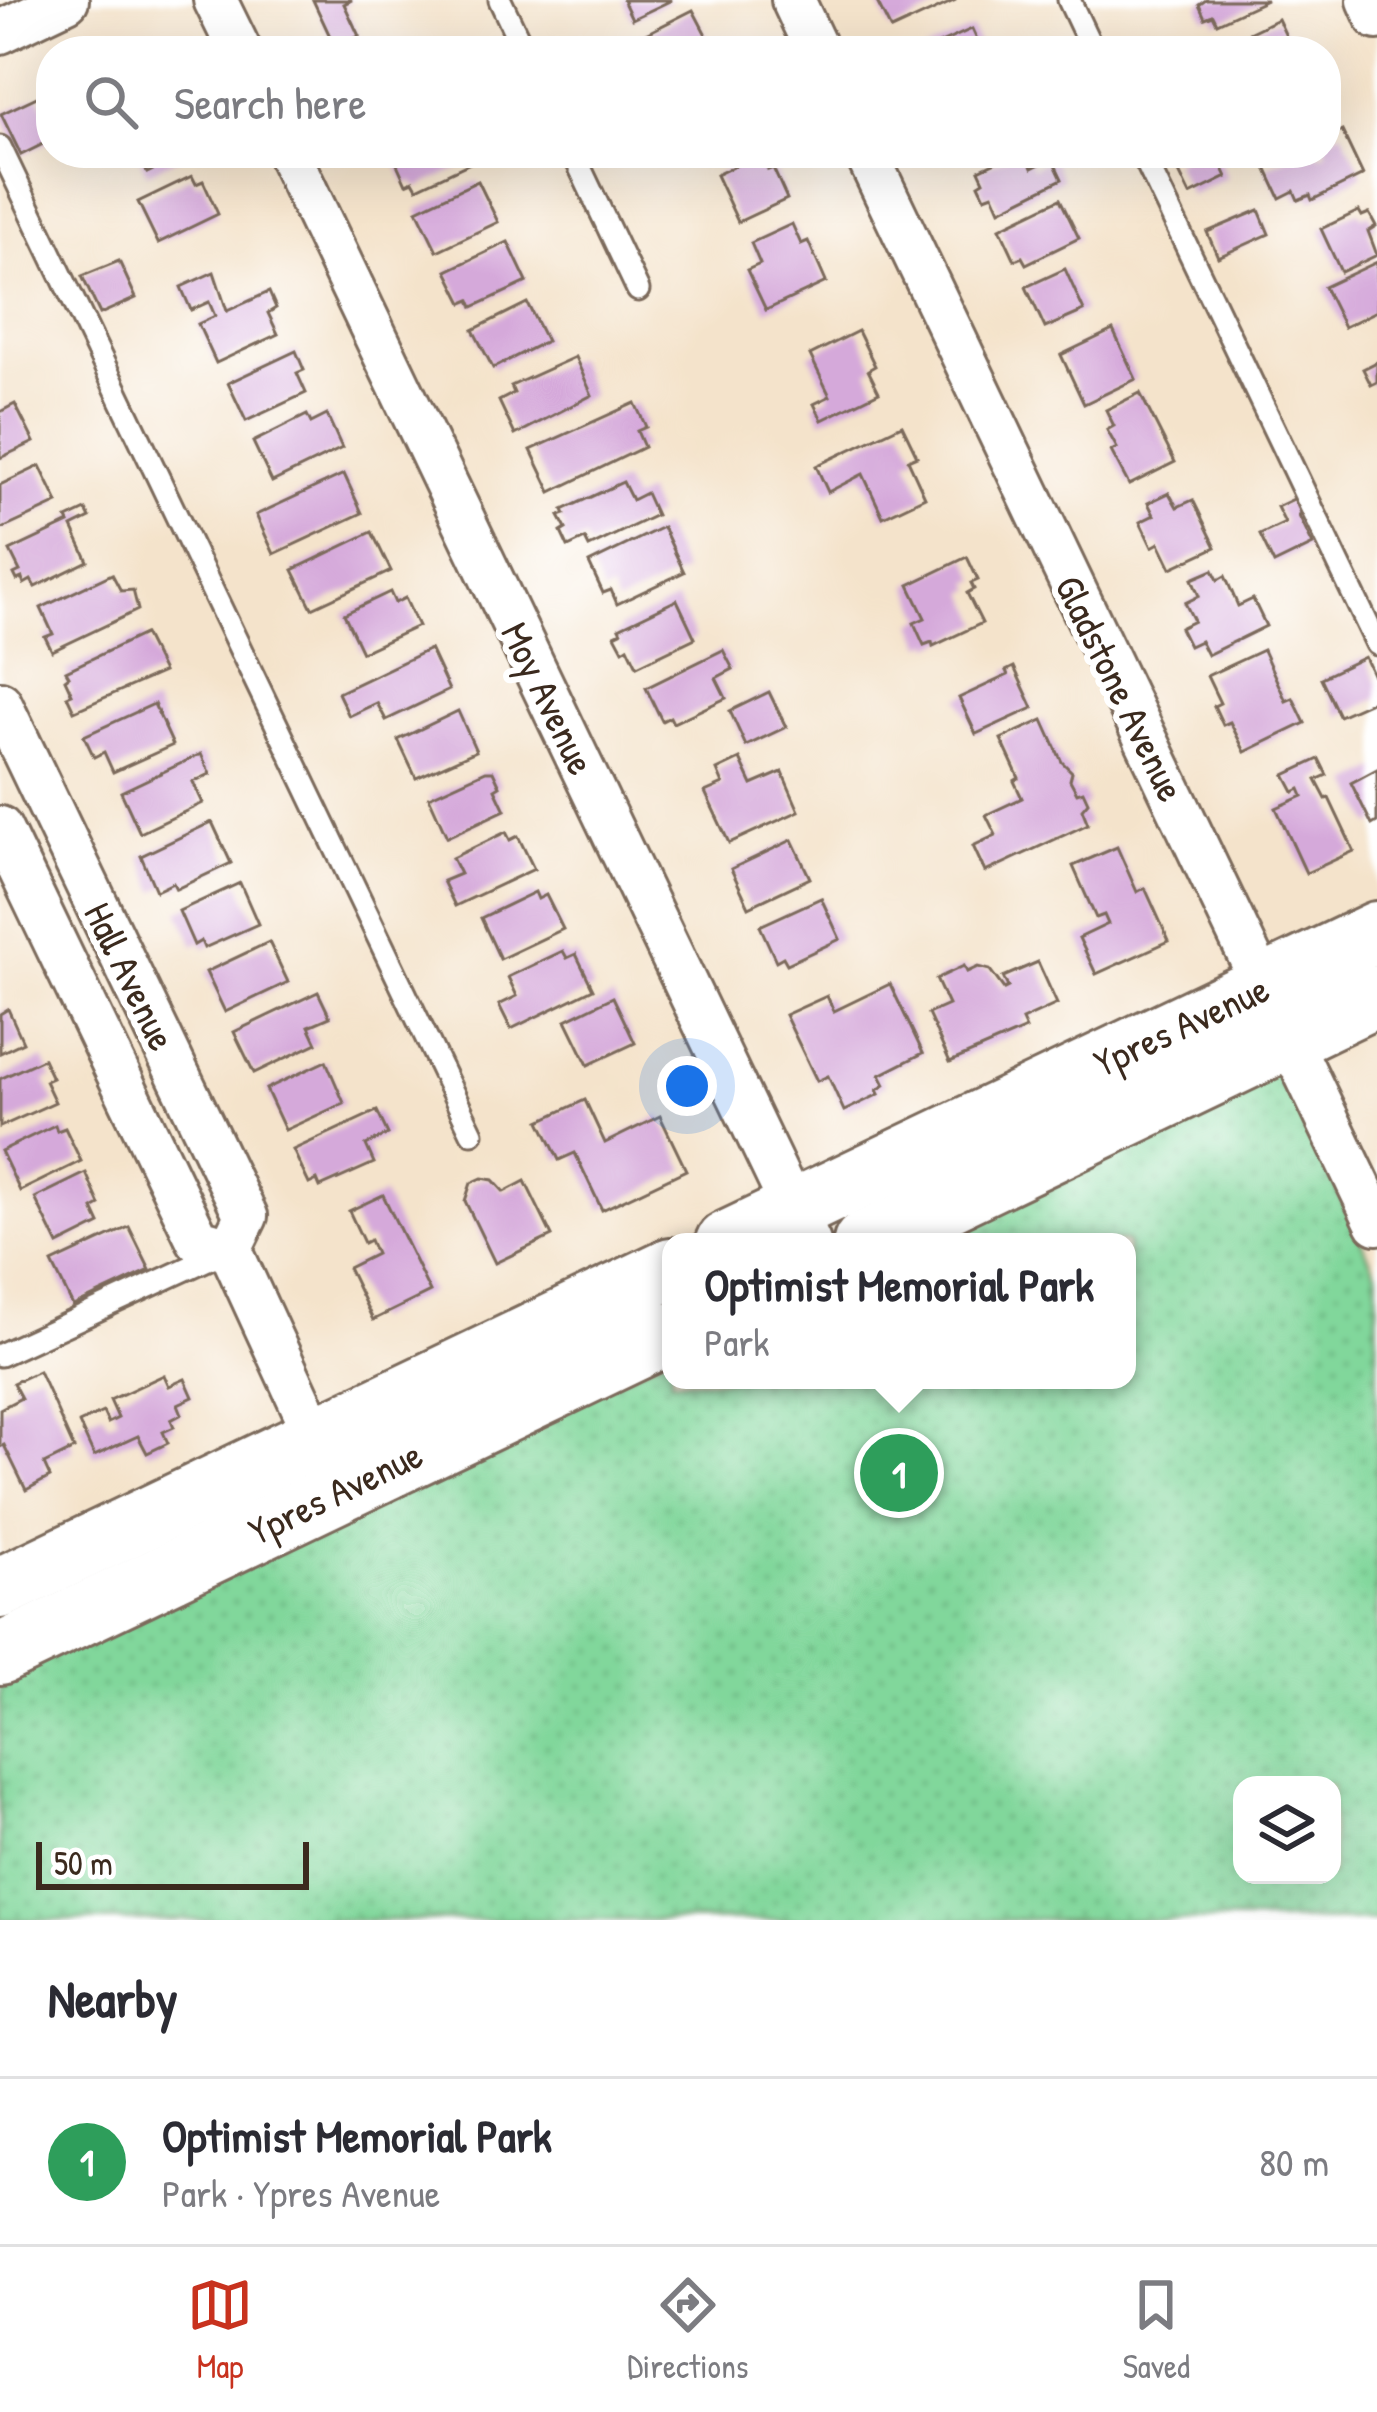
<!DOCTYPE html>
<meta charset="utf-8">
<style>
body{margin:0;font-family:"Patrick Hand",sans-serif;background:#f2f2f3;color:#2b2b33}
.controls{position:absolute;right:36px;bottom:36px;display:grid;overflow:hidden;border-radius:24px;box-shadow:0 12px 48px #0002}
.controls button{width:108px;height:108px;display:grid;place-items:center;padding:0;border:0;border-bottom:3px solid #e1e1e2;background:#fff;color:#2b2b33;font:60px sans-serif}
.scale{position:absolute;left:36px;bottom:30px;width:273px;box-sizing:border-box;padding-left:12px;border:6px solid #3b2a1e;border-top:0;font-size:33px;line-height:42px;white-space:nowrap;color:#3b2a1e;-webkit-text-stroke:9px #fff;paint-order:stroke}
.you{position:absolute;left:687px;top:1086px;width:42px;height:42px;margin:-30px;border:9px solid #fff;border-radius:50%;background:#1a73e8;box-shadow:0 0 0 18px #1a73e833}
.badge{display:grid;place-items:center;width:78px;height:78px;border-radius:50%;background:#c8321e;color:#fff;font-size:39px;font-weight:700}
.pin{position:absolute;translate:-50% -50%;border:6px solid #fff;box-shadow:0 3px 12px #0006}
.popup{position:absolute;left:662px;top:1233px;width:474px;height:156px;box-sizing:border-box;display:grid;place-content:center;border-radius:24px;background:#fff;filter:drop-shadow(0 3px 9px #0005);font-size:39px;white-space:nowrap;color:#7c7c81}
.popup b{font-size:45px;color:#2b2b33}
.popup::after{content:'';position:absolute;left:50%;top:100%;margin-left:-24px;border:24px solid transparent;border-top-color:#fff}
.list{margin:0;padding:0;list-style:none}
h2{display:flex;justify-content:space-between;align-items:center;height:156px;margin:0;padding:0 48px;font-size:51px}
h2 small{font-size:39px;font-weight:400;color:#7c7c81}
.list li{display:grid;grid-template-columns:78px 1fr auto;gap:36px;align-items:center;box-sizing:border-box;height:168px;padding:0 48px;border-top:3px solid #e1e1e2}
.list b{display:block;font-size:45px;white-space:nowrap}
.list p{margin:0;font-size:39px;white-space:nowrap;color:#7c7c81}
.list em{font-size:39px;font-style:normal;color:#7c7c81}
.icon{flex:none;width:66px;height:66px;fill:none;stroke:currentColor;stroke-width:2;stroke-linecap:round;stroke-linejoin:round}
.map{position:relative;flex:none;width:1377px;height:1920px;overflow:hidden}
.search{position:absolute;background:#fff;box-shadow:0 12px 48px #0002;left:36px;right:36px;top:36px;height:132px;display:flex;align-items:center;gap:30px;box-sizing:border-box;padding:0 42px;border-radius:48px;color:#7c7c81;font-size:45px}
.sheet{height:324px;background:#fff}
nav{display:flex;justify-content:space-around;align-items:center;box-sizing:border-box;height:168px;border-top:3px solid #e1e1e2;background:#fff;font-size:33px;color:#7c7c81}
nav a{display:grid;justify-items:center;gap:6px}
nav .on{color:#c8321e}
.map>svg:first-child{display:block}
.park{fill:url(#park-dots);stroke:#5e805c;stroke-width:3;fill-rule:evenodd}
.building{fill:#d5a9da}
.lines{fill:none;stroke-linecap:round;stroke-linejoin:round}
.service-casing{stroke:#7c6b5b;stroke-width:27}
.minor-casing{stroke:#7c6b5b;stroke-width:48}
.secondary-casing{stroke:#7c6b5b;stroke-width:66}
.service{stroke:#fff;stroke-width:21}
.minor{stroke:#fff;stroke-width:42}
.secondary{stroke:#fff;stroke-width:60}
.labels{text-anchor:middle;dominant-baseline:central;stroke-width:12;stroke-linejoin:round;paint-order:stroke}
.street-label{font-size:39px;fill:#3b2a1e;stroke:#fff}
</style>
<div class="map">
<svg width="1377" height="1920" viewBox="0 0 1377 1920">
<defs>
<pattern id="park-dots" width="8" height="8" patternUnits="userSpaceOnUse" patternTransform="scale(3)"><rect width="8" height="8" fill="#81d79b"/><path d="M2 2h.1M6 6h.1" fill="none" stroke="#70b985" stroke-width="1.8" stroke-linecap="round"/></pattern>
</defs>
<rect width="100%" height="100%" fill="#fff"/>
<filter id="ink" filterUnits="userSpaceOnUse"><feTurbulence type="fractalNoise" baseFrequency=".00833" numOctaves="2"/><feDisplacementMap in="SourceGraphic" scale="24" xChannelSelector="R" yChannelSelector="G"/><feConvolveMatrix kernelMatrix="1 2 1 2 8 2 1 2 1" color-interpolation-filters="sRGB"/></filter>
<filter id="wash" filterUnits="userSpaceOnUse"><feTurbulence type="fractalNoise" baseFrequency=".004" numOctaves="4" result="noise"/><feDisplacementMap in="SourceGraphic" scale="48" xChannelSelector="R" yChannelSelector="G"/><feGaussianBlur stdDeviation="2.7" result="paint"/><feColorMatrix in="noise" values="0 0 0 0 0 0 0 0 0 0 0 0 0 0 0 0 0 1.4 0 .05"/><feComposite in="paint" operator="in"/></filter>
<g filter="url(#wash)">
<rect width="100%" height="100%" fill="#f4e3cb"/>
<path class="park" d="M1278,1066l99,208v646h-1377v-247l671,-319v26h456v-138h-220zM1242,1785h90v90h-90z"/>
<g id="blocks">
<g class="building">
<path d="M313,0h39l-8,4 15,32 -24,11z"/>
<path d="M623,0h49l-40,19z"/>
<path d="M876,0h80l-65,30z"/>
<path d="M1206,0h61l-50,23 -4,-8 -8,3 -6,-13z"/>
<path d="M693,10l21,40 -72,1 -6,-12z"/>
<path d="M1278,19l15,32h-82z"/>
<path d="M972,29l10,22h-59z"/>
<path d="M39,96l12,26v18l-30,15 -20,-41z"/>
<path d="M1342,131l21,44 -51,25 -2,-5 -12,5 -4,-9 -14,7 -14,-30 31,-15h29v-14z"/>
<path d="M137,153h51l-41,20z"/>
<path d="M392,153h73l5,10 -53,25 -4,-7 -7,3z"/>
<path d="M1015,153h10l7,15 20,-10 10,21 -62,31 -7,-16 -8,3 -6,-13 5,-3 -5,-11z"/>
<path d="M1192,153h24l11,24 -37,18 -16,-33z"/>
<path d="M760,154l8,16 5,-2 14,31 -49,23 -22,-47z"/>
<path d="M192,176l4,8 7,-3 15,33 -60,29 -20,-41z"/>
<path d="M478,181l20,41 -61,29 -20,-41z"/>
<path d="M1060,199l19,39 -53,26 -4,-7 -7,3 -15,-32z"/>
<path d="M1259,210l10,24 -51,23 -11,-25z"/>
<path d="M1359,211l3,5 7,-3 7,13 -8,5 9,24 -36,17 -20,-43z"/>
<path d="M792,224l9,20 7,-3 18,41 -60,28 -19,-40 13,-6 -9,-21z"/>
<path d="M508,242l19,40 -54,25 -3,-7 -7,3 -16,-32z"/>
<path d="M119,261l17,37 -36,16 -18,-38z"/>
<path d="M1377,262v49l-33,16 -20,-40z"/>
<path d="M1065,269l19,42 -39,17 -19,-41z"/>
<path d="M214,272l13,39 42,-19 7,16 -8,5 10,21 -62,29 -18,-39 17,-8 -6,-14 -18,8 -10,-23z"/>
<path d="M527,303l19,38 -53,27 -20,-38z"/>
<path d="M1113,330l23,49 -52,25 -23,-49z"/>
<path d="M858,331l17,35 -7,4 11,22 -57,28 -8,-16 16,-8 -20,-41z"/>
<path d="M296,351l8,19 -7,3 9,20 -60,28 -18,-38z"/>
<path d="M575,357l17,38 -77,40 -16,-34 15,-8 -3,-7z"/>
<path d="M1377,362v20l-6,3 -8,-16z"/>
<path d="M1140,393l35,69 -46,23 -18,-34 6,-3 -10,-18 7,-4 -8,-16z"/>
<path d="M635,403l11,24 -9,4 7,16 -93,45 -20,-42z"/>
<path d="M15,404l19,38 -34,16v-46z"/>
<path d="M307,415l4,8 16,-8 15,33 -70,34 -19,-40z"/>
<path d="M902,425l15,31 -9,4 17,37 -42,20 -20,-43 -35,18 -12,-26z"/>
<path d="M40,466l18,37 -58,27v-45z"/>
<path d="M344,474l18,39 -88,41 -18,-39z"/>
<path d="M623,482l9,18 14,-7 10,22 -67,32 -4,-8 -17,8 -7,-15 5,-3 -7,-13 6,-2 -2,-4z"/>
<path d="M1169,493l8,14 16,-7 23,47 -45,21 -12,-25 -7,4 -12,-25 14,-7 -6,-12z"/>
<path d="M1300,496l7,16 -8,4 14,29 -39,19 -14,-29 25,-12 -8,-16z"/>
<path d="M86,510l4,8 -18,9 16,34 -53,26 -4,-7 -7,4 -2,-6 -5,2 -3,-6 6,-3 -10,-20 59,-28 -2,-4z"/>
<path d="M663,527l21,45 -67,32 -6,-14 -8,3 -14,-30z"/>
<path d="M372,532l19,39 -79,37 -19,-38z"/>
<path d="M967,557l11,23 -7,3 3,6 -7,4 15,30 -49,23 -1,-4 -8,3 -10,-22 11,-5 -16,-33z"/>
<path d="M1213,570l5,10 7,-4 13,30 15,-7 13,27 -59,29 -7,-14 -11,5 -9,-18 14,-7 -9,-18 14,-7 -7,-17z"/>
<path d="M112,574l9,17 12,-1 5,20 -86,41 -7,-14 8,-3 -12,-26z"/>
<path d="M390,592l5,11 10,-5 13,28 -56,26 -18,-38z"/>
<path d="M677,600l18,38 -58,28 -9,-19 -5,3 -8,-15 6,-3 -2,-4z"/>
<path d="M144,634l19,38 -89,39 -7,-15 5,-2 -7,-15 4,-3 -3,-5z"/>
<path d="M430,649l19,41 -63,30 -9,-17 -28,13 -11,-23z"/>
<path d="M723,650l10,19 -17,9 10,20 -53,25 -3,-6 -8,4 -16,-33z"/>
<path d="M1263,650l23,51 7,-3 12,25 -60,29 -15,-30 -7,3 -9,-19 6,-3 -13,-27z"/>
<path d="M1365,657l12,26v16l-38,17 -18,-38z"/>
<path d="M1014,667l19,41 -57,26 -17,-36 49,-23 -2,-4z"/>
<path d="M769,692l17,35 -40,19 -16,-35z"/>
<path d="M154,704l19,41 -60,27 -9,-20 -10,5 -10,-21z"/>
<path d="M458,711l18,40 -60,27 -18,-38z"/>
<path d="M1043,720l19,42 10,10 -2,8 7,13 6,-2 5,11 -6,7 6,15 -103,48 -12,-26 23,-11 -10,-20 36,-17 -8,-17 5,-3 -18,-39z"/>
<path d="M201,754l9,20 -17,8 10,21 -63,30 -19,-41z"/>
<path d="M740,759l12,26 30,-13 17,39 -70,32 -24,-51 18,-8 -6,-14z"/>
<path d="M1319,759l8,16 -11,5 10,19 3,-1 25,53 -48,22 -30,-65 27,-12 -3,-7 -6,3 -9,-17z"/>
<path d="M1377,769v53l-5,3 -21,-42z"/>
<path d="M486,771h7l7,15 -5,3 10,21 -58,27 -18,-40z"/>
<path d="M212,822l19,41 -55,26 -3,-6 -17,8 -15,-35z"/>
<path d="M506,832l4,8 8,-4 16,33 -79,37 -12,-25 17,-7 -8,-16z"/>
<path d="M792,840l18,38 -61,29 -18,-38z"/>
<path d="M1117,847l20,45 8,-4 24,53 -73,33 -17,-36 29,-14 -4,-9 -8,3 -23,-52z"/>
<path d="M240,883l18,41 -54,24 -3,-7 -7,4 -15,-34z"/>
<path d="M535,892l3,7 8,-4 17,34 -63,30 -19,-41z"/>
<path d="M821,898l19,41 -53,25 -4,-7 -7,4 -16,-35z"/>
<path d="M269,942l19,40 -63,30 -19,-40z"/>
<path d="M563,951l4,7 9,-4 17,35 -82,40 -12,-24 18,-9 -9,-19z"/>
<path d="M1038,962l19,42 -35,16 4,9 -76,33 -22,-48 20,-9 -12,-26 28,-13 3,6 11,-5 12,3 14,19 4,-2 -5,-10z"/>
<path d="M890,984l33,69 -43,22 5,10 -8,5 2,4 -35,17 -16,-35 -11,5 -32,-66 42,-19 7,15z"/>
<path d="M318,992l12,25 -21,9 8,17 -63,30 -20,-41z"/>
<path d="M613,997l22,46 -47,22 -22,-45z"/>
<path d="M8,1009l15,33 -23,11v-39z"/>
<path d="M43,1059l9,19 -7,3 10,21 -55,25v-48z"/>
<path d="M326,1061l18,42 -59,27 -19,-41z"/>
<path d="M585,1100l20,43 55,-27 26,54 -84,40 -27,-57 -16,7 -19,-39z"/>
<path d="M377,1111l11,23 -22,11 8,18 -54,24 -3,-7 -8,4 -16,-34z"/>
<path d="M55,1125l2,6 8,-3 16,33 -61,30 -19,-40z"/>
<path d="M86,1173l14,32 -7,4 7,15 -42,21 -23,-47z"/>
<path d="M482,1178l11,2 11,12 21,-11 27,55 -57,27 -30,-62 6,-18z"/>
<path d="M383,1195l47,97 -57,28 -25,-52 28,-14 -6,-14 -6,3 -15,-32z"/>
<path d="M129,1227l21,43 -77,36 -21,-43z"/>
<path d="M39,1371l35,78 -30,15 6,13 -24,13 -22,-45 -4,2v-38l21,-11 -8,-15z"/>
<path d="M164,1375l5,11 16,-7 8,18 -15,7 4,10 -11,6 3,7 -11,5 5,11 -21,10 -9,-17 -44,20 -15,-33 24,-11 5,11 10,-5 -8,-18z"/>
</g>
</g>
</g>
<g filter="url(#ink)">
<use href="#blocks" fill-opacity="0" stroke="#7c6b5b" stroke-width="3"/>
<g class="lines">
<defs>
<g id="service">
<path d="M500,0l24,51"/>
<path d="M1069,0l24,51"/>
<path d="M0,147l472,986"/>
<path d="M573,153l65,137"/>
<path d="M1142,153l235,491"/>
<path d="M0,1355l223,-103"/>
</g>
<g id="minor">
<path d="M215,0l25,51"/>
<path d="M793,0l24,51"/>
<path d="M1369,0l8,18"/>
<path d="M0,32l67,-32"/>
<path d="M288,153l521,1089"/>
<path d="M866,153l511,1070"/>
<path d="M0,703l246,513 -16,33"/>
<path d="M0,828l198,412 32,9 98,213"/>
</g>
<g id="secondary">
<path d="M726,1242l651,-310"/>
<path d="M864,1242l513,-246"/>
<path d="M0,1588l671,-320"/>
<path d="M0,1654l671,-321"/>
</g>
</defs>
<use href="#service" class="service-casing"/>
<use href="#minor" class="minor-casing"/>
<use href="#secondary" class="secondary-casing"/>
<use href="#service" class="service"/>
<use href="#minor" class="minor"/>
<use href="#secondary" class="secondary"/>
</g>
</g>
<g class="labels">
<g class="street-label">
<text transform="translate(1121 688) rotate(64)">Gladstone Avenue</text>
<text transform="translate(549 698) rotate(64)">Moy Avenue</text>
<text transform="translate(131 976) rotate(64)">Hall Avenue</text>
<text transform="translate(1181 1025) rotate(-25)">Ypres Avenue</text>
<text transform="translate(335 1492) rotate(-26)">Ypres Avenue</text>
</g>
</g>
</svg>
<div class="controls">
<button><svg class="icon" aria-label="layers" viewBox="0 0 24 24"><path d="M12 4l9 5-9 5-9-5zM3 14l9 5 9-5"/></svg></button>
</div>
<div class="scale">50 m</div>
<div class="you"></div>
<div class="pin badge" style="left:899px;top:1473px;background:#2e9e5b">1</div>
<div class="popup"><b>Optimist Memorial Park</b>Park</div>
<div class="search"><svg class="icon" aria-label="search" viewBox="0 0 24 24"><circle cx="10" cy="10" r="6"/><path d="M15 15l6 6"/></svg>Search here</div>
</div>
<section class="sheet">
<h2>Nearby<small></small></h2>
<ul class="list">
<li><span class="badge" style="background:#2e9e5b">1</span><div><b>Optimist Memorial Park</b><p>Park · Ypres Avenue</p></div><em>80 m</em></li>
</ul>
</section>
<nav>
<a class="on"><svg class="icon" aria-label="map" viewBox="0 0 24 24"><path d="M3 6l6-2 6 2 6-2v14l-6 2-6-2-6 2zM9 4v14M15 6v14"/></svg>Map</a>
<a><svg class="icon" aria-label="directions" viewBox="0 0 24 24"><path d="M12 3l9 9-9 9-9-9zM9 14v-3h6M13 9l2 2-2 2"/></svg>Directions</a>
<a><svg class="icon" aria-label="saved" viewBox="0 0 24 24"><path d="M7 4h10v16l-5-4-5 4z"/></svg>Saved</a>
</nav>
